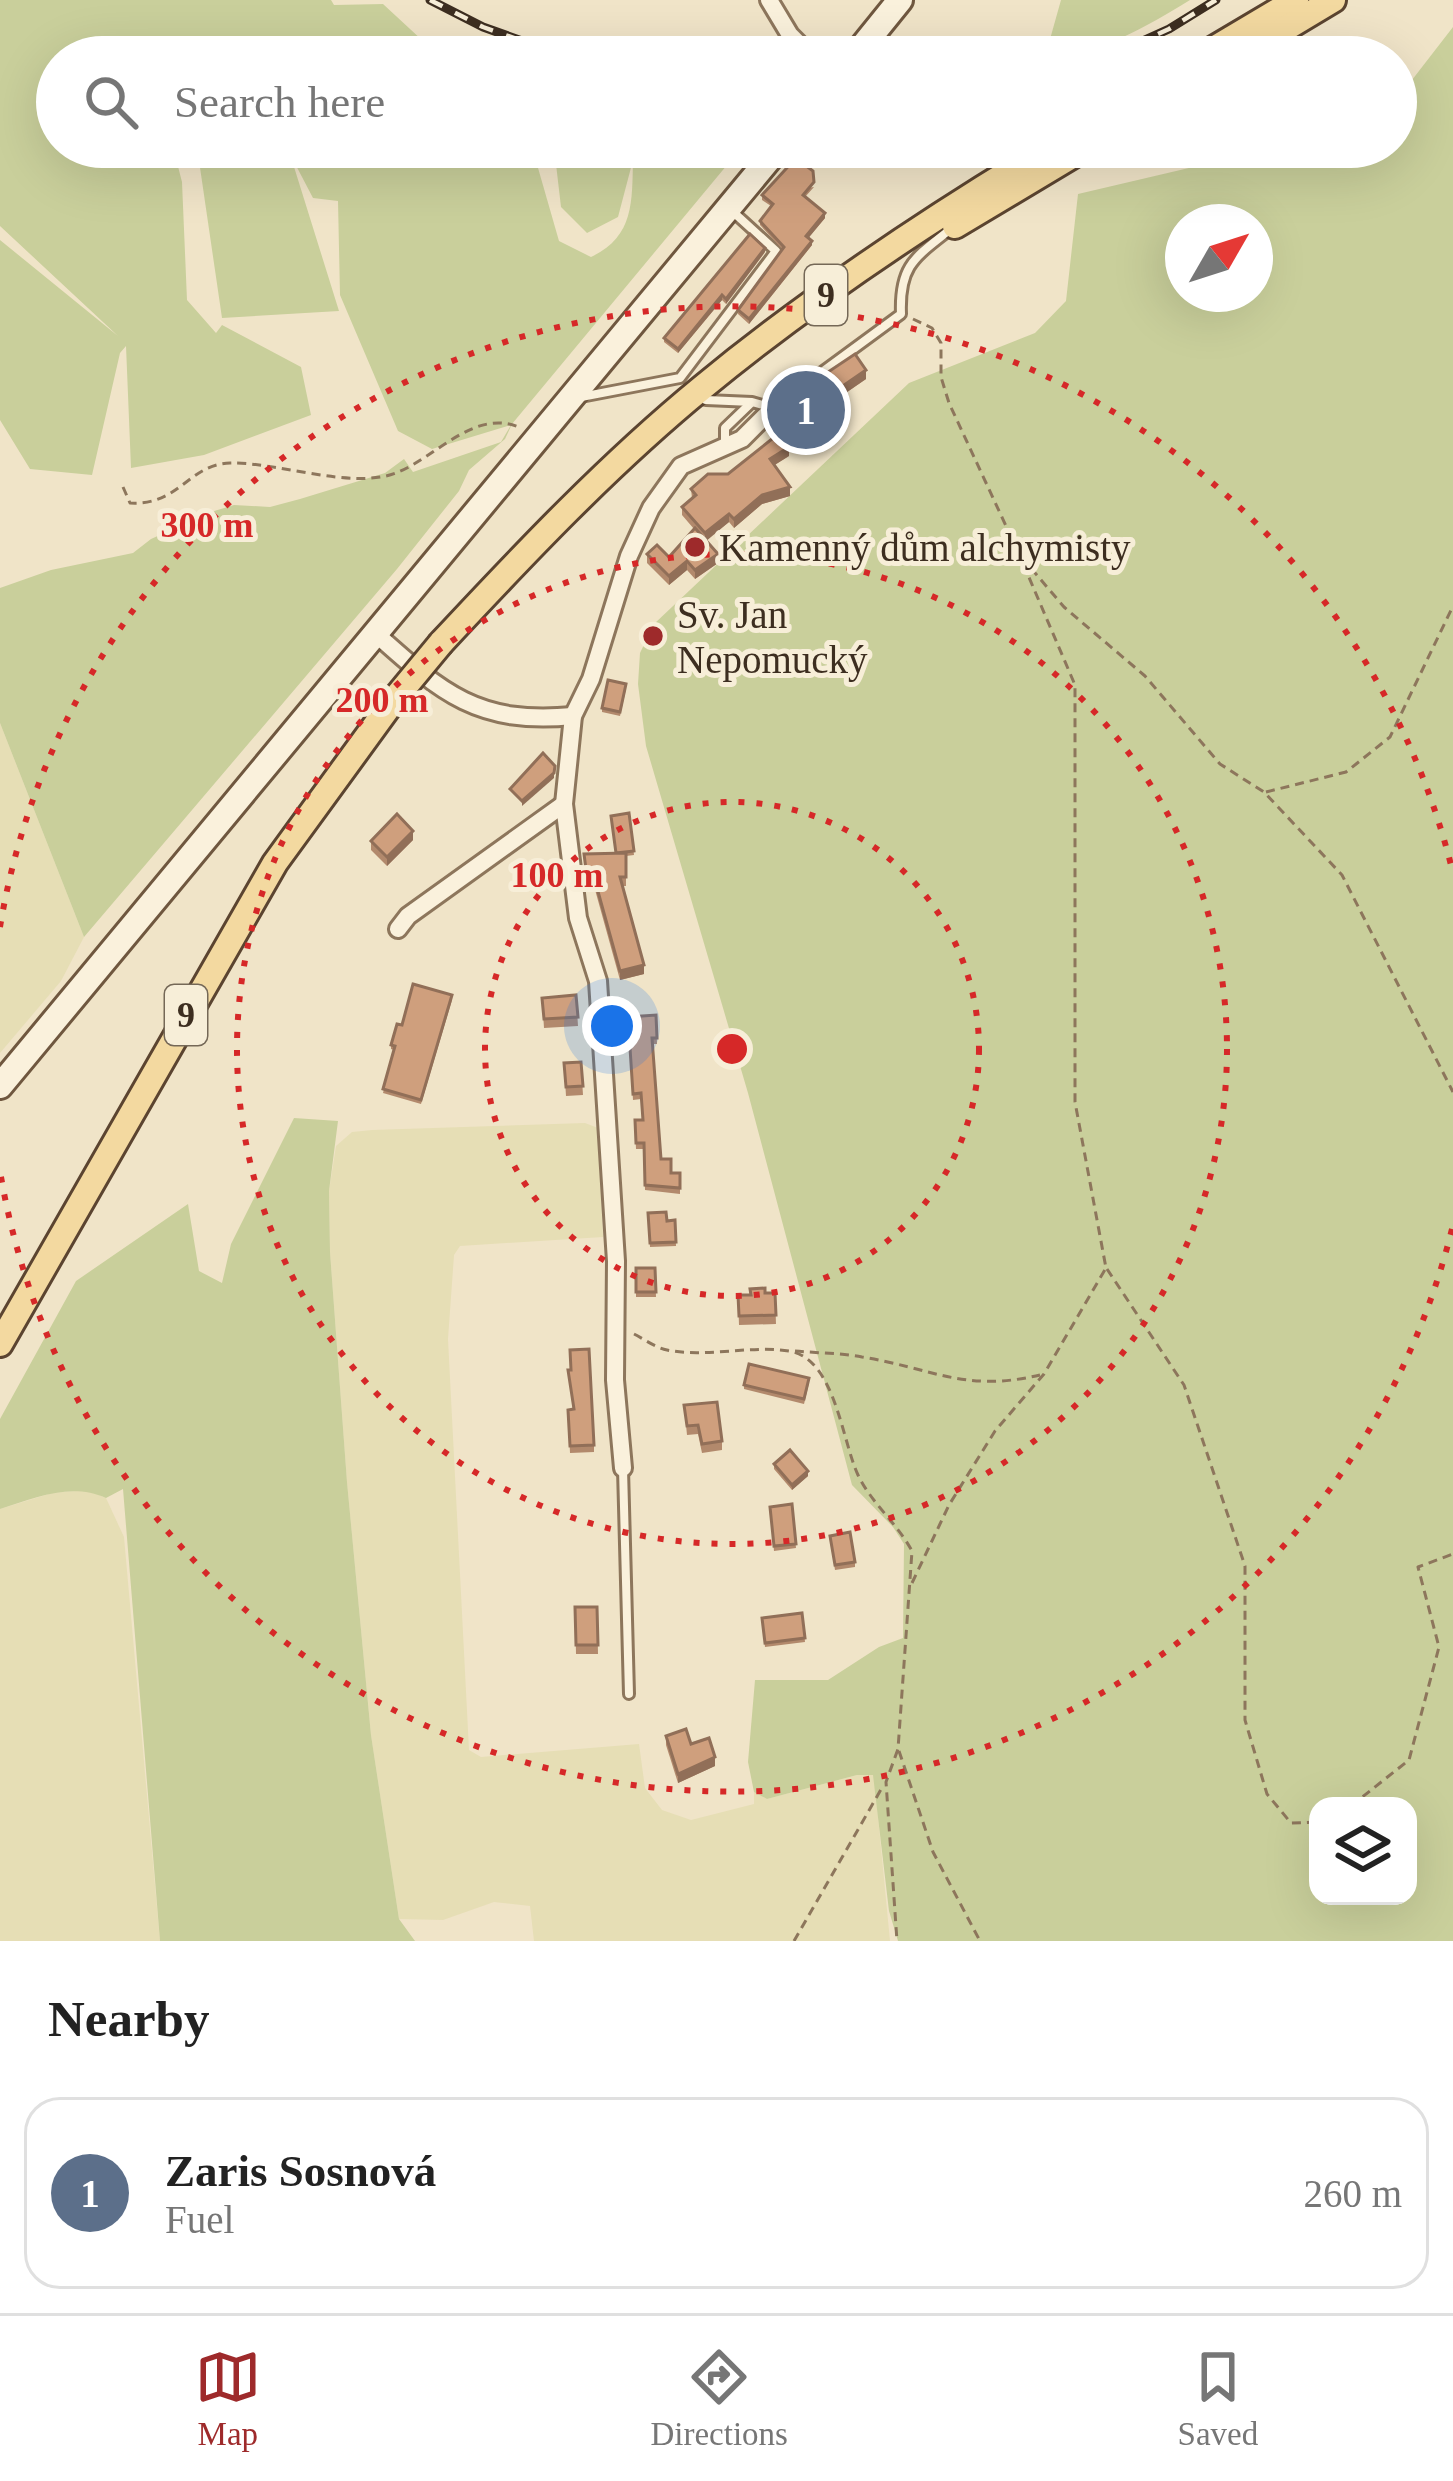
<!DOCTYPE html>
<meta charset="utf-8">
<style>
body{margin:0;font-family:"Times New Roman",serif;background:#f2f2f2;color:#222}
.controls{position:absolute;right:36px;bottom:36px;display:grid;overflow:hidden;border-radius:24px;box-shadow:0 12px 48px #0002}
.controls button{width:108px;height:108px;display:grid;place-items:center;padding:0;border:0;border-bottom:3px solid #e0e0e0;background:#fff;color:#222;font:60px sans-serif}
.compass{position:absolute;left:1165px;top:204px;width:108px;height:108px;border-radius:50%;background:#fff;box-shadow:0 12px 48px #0002;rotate:51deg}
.you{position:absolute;left:612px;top:1026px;width:42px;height:42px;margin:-30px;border:9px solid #fff;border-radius:50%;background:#1a73e8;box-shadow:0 0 0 18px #1a73e833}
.badge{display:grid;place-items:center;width:78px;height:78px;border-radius:50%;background:#9e2a2b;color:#fff;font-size:39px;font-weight:700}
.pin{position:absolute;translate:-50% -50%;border:6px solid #fff;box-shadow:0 3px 12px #0006}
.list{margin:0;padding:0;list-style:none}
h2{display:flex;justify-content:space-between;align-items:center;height:156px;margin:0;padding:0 48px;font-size:51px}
h2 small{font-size:39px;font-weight:400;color:#767676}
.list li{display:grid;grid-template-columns:78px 1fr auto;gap:36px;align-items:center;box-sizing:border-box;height:192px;margin:0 24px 24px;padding:0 24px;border:3px solid #e0e0e0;border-radius:36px}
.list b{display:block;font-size:45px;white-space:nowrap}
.list p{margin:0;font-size:39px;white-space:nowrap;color:#767676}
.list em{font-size:39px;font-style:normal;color:#767676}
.icon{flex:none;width:66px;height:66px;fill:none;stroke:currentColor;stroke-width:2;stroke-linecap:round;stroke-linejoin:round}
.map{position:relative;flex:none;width:1453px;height:1941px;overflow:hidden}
.search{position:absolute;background:#fff;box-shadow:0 12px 48px #0002;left:36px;right:36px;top:36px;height:132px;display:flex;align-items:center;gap:30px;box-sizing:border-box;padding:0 42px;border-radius:66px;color:#767676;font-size:45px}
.sheet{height:372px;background:#fff}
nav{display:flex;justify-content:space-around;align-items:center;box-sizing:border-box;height:168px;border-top:3px solid #e0e0e0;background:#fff;font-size:33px;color:#767676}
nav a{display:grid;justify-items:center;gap:6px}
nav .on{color:#9e2a2b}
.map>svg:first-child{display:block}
.farmland{fill:#e6deb5}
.green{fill:#c9cf9b;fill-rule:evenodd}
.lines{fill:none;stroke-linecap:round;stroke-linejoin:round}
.lane-casing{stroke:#8d765c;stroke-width:14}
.street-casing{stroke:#8d765c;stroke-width:22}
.secondary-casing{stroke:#6f573f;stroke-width:30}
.primary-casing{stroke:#5b4430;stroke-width:30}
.path{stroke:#8d765c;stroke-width:3;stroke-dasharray:9 6;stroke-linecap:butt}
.lane{stroke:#faf1dc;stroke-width:8}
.street{stroke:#faf1dc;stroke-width:16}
.secondary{stroke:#faf1dc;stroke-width:24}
.primary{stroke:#f3d9a0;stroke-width:24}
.rail-casing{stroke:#3d2e20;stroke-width:9}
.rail{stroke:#f7eed8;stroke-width:4.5;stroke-dasharray:14;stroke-linecap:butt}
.primary-bridge-casing{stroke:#5b4430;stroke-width:30;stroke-linecap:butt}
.primary-bridge{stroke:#f3d9a0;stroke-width:24}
.wall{fill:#b2896c}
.shaded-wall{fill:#916f58}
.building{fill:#cf9f7d;stroke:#916f58;stroke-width:3}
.ring{fill:none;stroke:#d62828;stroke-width:6;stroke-dasharray:6 12}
.poi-dot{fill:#9e2a2b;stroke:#f7eed8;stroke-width:4.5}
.labels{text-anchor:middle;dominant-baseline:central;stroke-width:10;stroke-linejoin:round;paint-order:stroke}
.shield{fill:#f7eed8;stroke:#756857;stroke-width:3}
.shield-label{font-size:36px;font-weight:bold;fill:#3d2e20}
.poi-label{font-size:39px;fill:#3d2e20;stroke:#f7eed8;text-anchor:start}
.centre{fill:#d62828;stroke:#f7eed8;stroke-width:6}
.ring-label{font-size:36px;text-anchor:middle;font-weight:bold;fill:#d62828;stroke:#f7eed8;stroke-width:10;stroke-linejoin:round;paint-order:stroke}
</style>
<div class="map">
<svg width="1453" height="1941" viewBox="0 0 1453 1941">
<rect width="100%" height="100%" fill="#f0e4c8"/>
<g class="farmland">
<path d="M0,723l84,214 -23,44 -61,72z"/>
<path d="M585,1123l13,5 5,109 -143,9 -6,9 -6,84 21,411 12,7 158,-13 6,44 17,22 29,10 63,-16v-12l13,7 90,-24h17l16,166h-356l-4,-35 -36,-4 -51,18 -44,-1 -28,-184 -24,-253 -17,-230 -1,-61 7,-45 16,-14 20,-2z"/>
<path d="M87,1490l19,8 18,39 36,404h-160v-432l52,-16z"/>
</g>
<g class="green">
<path d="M0,0h331l3,5 49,-1 40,37 28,16h-394v90h116l9,35 5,118 29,33 6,-8 79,42 10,48 -107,40 -73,13 -5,-122 -6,7 -28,122 -62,-6 -30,-49v-180l118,96 -118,-110z"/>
<path d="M1061,0h129c-43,26 -94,57 -145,57z"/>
<path d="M1453,27v1914h-555l-9,-30 -16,-136h-16l-90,24 -13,-7 -6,-30 7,-82h73l51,-33 24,-9 1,-94 -11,-17 -41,-42 -104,-392 -102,-347 -8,-62 2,-31 14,-29 255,-241 126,-50 31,-32 12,-107 200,-47h118v-54l9,-4zM1183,222h72v72h-72zM1318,1806h90v90h-90z"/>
<path d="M197,147h335l27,94 32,16c43,-20 41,-55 42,-97l-15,57 -31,16 -26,-26 -7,-60h188l-230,277 -7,15 -36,31 -10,21 -62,78 -313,368 -84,-214v-135l51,-18 82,-17 18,-14 60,-27 23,-7 36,2 30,-8 85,-26 19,-14 9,13 88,-30 10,-17 -79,24 -34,-18 -58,-136 -2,-94 -25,-3 -23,-44 49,157 -117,7z"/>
<path d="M294,1118l44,3 -9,70 1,61 17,230 24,253 28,184 16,22h-255l-37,-452 -17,9c-35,-16 -71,0 -106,11v-90l76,-138 112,-77 11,67 23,12 9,-39z"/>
</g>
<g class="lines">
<defs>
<g id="lane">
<path d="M581,397l99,-19 96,-127 -45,-41"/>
<path d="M706,400l46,2 21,6 128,-94c-2,-50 15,-57 51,-86"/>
<path d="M725,443v-15l26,-25"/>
<path d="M623,1469l6,225"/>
</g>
<g id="street">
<path d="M769,0l21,35 22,22"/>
<path d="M375,633c67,60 102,92 198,83"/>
<path d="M398,929l10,-13 156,-112"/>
<path d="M623,1468l-8,-88 1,-119 -18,-280 -20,-63 -14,-114 9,-88 18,-37 38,-123 22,-48 30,-42 61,-27 31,-31"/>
</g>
<g id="secondary">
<path d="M854,57l46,-57"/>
<path d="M0,1086l779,-939"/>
</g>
<g id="primary">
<path d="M1200,57l96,-57"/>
<path d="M1238,57l95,-57"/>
<path d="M955,226l132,-79"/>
<path d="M441,643c83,-89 168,-179 262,-256 108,-89 227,-168 347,-240"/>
<path d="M0,1344l275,-481 118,-162"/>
</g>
</defs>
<use href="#lane" class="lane-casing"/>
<use href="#street" class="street-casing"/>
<use href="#secondary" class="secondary-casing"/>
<use href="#primary" class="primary-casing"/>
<g class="path">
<path d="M913,319l19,9 9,15v34l8,26 70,151 45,53 81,69 75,88 44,28 78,83 111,217"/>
<path d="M123,487l7,16c49,3 59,-39 100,-40 48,-1 121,27 166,10 41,-16 79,-66 125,-45"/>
<path d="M1266,792l80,-20 44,-35 63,-131"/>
<path d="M1107,1269l77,116 61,181v154l22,74 24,29 27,-1"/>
<path d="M634,1334c10,5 22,14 33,16 39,8 82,-5 122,1 46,7 53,90 69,124 14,29 39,48 54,76l-14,198 -12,33 11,159"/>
<path d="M795,1351c22,2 46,2 67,6 70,11 102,36 178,18"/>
<path d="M912,1583l37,-78 46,-74 49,-57 62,-106 -31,-166v-417l-56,-131"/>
<path d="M899,1751l34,101 47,89"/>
<path d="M1351,1806l58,-46 30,-113 -21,-80 35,-13"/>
<path d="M794,1941l89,-155"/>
</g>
<use href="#lane" class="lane"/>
<use href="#street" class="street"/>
<use href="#secondary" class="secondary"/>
<use href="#primary" class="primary"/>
<defs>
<g id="rail">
<path d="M430,0l53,27 84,30"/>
<path d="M1107,57l62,-28 47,-29"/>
</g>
</defs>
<use href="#rail" class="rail-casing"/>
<use href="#rail" class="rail"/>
<defs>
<path id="primary-bridge" d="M393,701l48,-58"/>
</defs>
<use href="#primary-bridge" class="primary-bridge-casing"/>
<use href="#primary-bridge" class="primary-bridge"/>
</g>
<g class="wall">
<path d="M814,187l-9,10 20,21 -17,20 4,7 -63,79 -11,-10v-4l44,-61 -22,-24v-4l11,-15 -9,-6v-5z"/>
<path d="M765,252l-39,52 -4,-4 -44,53 -14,-11v-4z"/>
<path d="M822,376l44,3 -32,22 -12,-16z"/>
<path d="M789,456l-15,9 16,31 -28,8 -28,24 -5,-6 -23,18 12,23 -23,16 -8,-9 -18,15 -22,-22v-9l22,3 25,-28 -12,-14v-8l10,-9 -1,-9 37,-15z"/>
<path d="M626,689l-6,27 -18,-4v-4z"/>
<path d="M629,813l5,42 -8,1v30h-3l21,88 -24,6 -26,-94h-7l-3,-32 32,-1z"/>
<path d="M413,840l-26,26 -16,-16v-9z"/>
<path d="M576,995l2,31 -34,2 -2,-30z"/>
<path d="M452,1000l-31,104 -38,-11 11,-43 -3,-1v-4l11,-20z"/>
<path d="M656,1015l1,29h-4l8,115 10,14h9v21l-35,-4 -1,-41h-8l-1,-23 7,-6 -1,-21 -8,1 -5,-83z"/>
<path d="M581,1062l2,33 -17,1 -2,-33z"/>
<path d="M648,1213l19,8 8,-1 1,26 -26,1z"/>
<path d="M636,1268h19l1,29h-20z"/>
<path d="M775,1293l1,31 -37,1 -1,-30z"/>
<path d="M568,1370l26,75v7l-24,1 -2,-43 5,-1z"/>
<path d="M809,1383l-5,21 -60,-15v-4z"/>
<path d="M684,1405l38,36v9l-20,3 -4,-19 -11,1z"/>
<path d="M774,1464l34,12 -16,14 -18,-21z"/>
<path d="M792,1504l4,44 -22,3 -4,-44z"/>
<path d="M830,1540l25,22v5l-20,3z"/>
<path d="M575,1607h22l1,47h-22z"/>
<path d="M802,1613l3,29 -40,5 -3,-29z"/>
<path d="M666,1736l25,8 24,22 -37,17 -12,-38z"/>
</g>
<g class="shaded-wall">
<path d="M825,213v5l-19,23v-5z"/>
<path d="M812,241v4l-63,79v-5z"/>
<path d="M765,248v4l-39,52v-5z"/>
<path d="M722,295v5l-44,53v-4z"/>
<path d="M866,370v9l-32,22v-9z"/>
<path d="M789,447v9l-19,12v-9z"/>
<path d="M790,487v9l-28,8 -28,24v-9l28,-24z"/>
<path d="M729,514v8l-24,20v-9z"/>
<path d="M718,554v9l-23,16v-9z"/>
<path d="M687,561v9l-18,15v-9z"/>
<path d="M554,773v5l-32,28v-5z"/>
<path d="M413,831v9l-26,26v-9z"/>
<path d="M644,965v9l-24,6v-9z"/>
<path d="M808,1471v5l-16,14v-5z"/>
<path d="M715,1757v9l-37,17v-9z"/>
</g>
<g class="building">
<path d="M796,158l17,13 1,11 -11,13 22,18 -19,23 6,5 -63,78 -11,-9 46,-63 -24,-26 13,-17 -11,-9z"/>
<path d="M750,234l15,14 -39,51 -4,-4 -44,54 -14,-11z"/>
<path d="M855,354l11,16 -32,22 -12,-16z"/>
<path d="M782,431l7,16 -19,12 20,28 -28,8 -28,24 -5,-5 -24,19 -23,-26 14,-12 -5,-6 17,-15h20z"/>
<path d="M695,528l23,26 -23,16 -8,-9 -18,15 -22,-22 10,-9 12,12z"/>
<path d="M608,680l18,4 -6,28 -18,-4z"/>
<path d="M543,753l12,13 -1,7 -32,28 -12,-12z"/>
<path d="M629,813l5,38 -18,2 -5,-37z"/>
<path d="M397,814l16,17 -26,26 -16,-16z"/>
<path d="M626,853v24h-6l24,88 -24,6 -26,-94h-7l-3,-23z"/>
<path d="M413,984l39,11 -31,105 -38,-11 12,-43 -4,-1 6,-21 5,1z"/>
<path d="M576,995l2,22 -34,2 -2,-21z"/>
<path d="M656,1015l1,23h-5l9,121h10v14h9v15l-35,-3 -1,-42h-8l-1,-23h8l-2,-27 -8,1 -5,-77z"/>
<path d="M581,1062l2,24 -17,1 -2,-24z"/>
<path d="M666,1212l1,9 8,-1 1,22 -26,1 -2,-30z"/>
<path d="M636,1268h19l1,24h-20z"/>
<path d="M765,1288v5h10l1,22 -37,1 -1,-21h13l-1,-6z"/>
<path d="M589,1349l5,96 -24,1 -2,-36 6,-1 -6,-39h3l-1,-20z"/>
<path d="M749,1364l60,14 -5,21 -60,-14z"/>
<path d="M717,1402l5,39 -20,3 -4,-19 -11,1 -3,-21z"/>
<path d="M790,1450l18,21 -16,14 -18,-21z"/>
<path d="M792,1504l4,40 -22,2 -4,-39z"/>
<path d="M850,1532l5,30 -20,3 -5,-29z"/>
<path d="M575,1607h22l1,38h-22z"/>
<path d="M802,1613l3,25 -40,5 -3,-25z"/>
<path d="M686,1729l5,15 18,-6 6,19 -37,17 -12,-38z"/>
</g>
<g class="ring">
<circle cx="732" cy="1049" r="247"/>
<circle cx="732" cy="1049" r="495"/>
<path d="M1452 1229A742 742 0 0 1 0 1171M0 927A742 742 0 0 1 1452 869"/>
</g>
<g class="poi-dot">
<circle cx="695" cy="547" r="12"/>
<circle cx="653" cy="636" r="12"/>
</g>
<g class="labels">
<g class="shield">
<rect x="805" y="265" width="42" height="60" rx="9"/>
<rect x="165" y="985" width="42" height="60" rx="9"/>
</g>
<g class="shield-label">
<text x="826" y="295">9</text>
<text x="186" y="1015">9</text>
</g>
<g class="poi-label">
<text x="719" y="547">Kamenný dům alchymisty</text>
<text x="677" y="614">Sv. Jan<tspan x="677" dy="45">Nepomucký</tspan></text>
</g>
</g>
<circle cx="732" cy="1049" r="18" class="centre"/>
<g class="ring-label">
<text x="207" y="537">300 m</text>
<text x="382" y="712">200 m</text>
<text x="557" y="887">100 m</text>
</g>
</svg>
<div class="controls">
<button><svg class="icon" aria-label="layers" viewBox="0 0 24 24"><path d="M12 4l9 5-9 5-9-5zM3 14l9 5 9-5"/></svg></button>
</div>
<svg class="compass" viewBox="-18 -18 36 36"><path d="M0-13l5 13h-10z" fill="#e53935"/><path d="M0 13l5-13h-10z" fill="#767676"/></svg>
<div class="you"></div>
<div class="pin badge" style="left:806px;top:410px;background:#5c6f8a">1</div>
<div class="search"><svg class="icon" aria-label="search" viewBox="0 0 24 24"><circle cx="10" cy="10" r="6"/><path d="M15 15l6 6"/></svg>Search here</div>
</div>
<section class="sheet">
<h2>Nearby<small></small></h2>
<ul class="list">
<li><span class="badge" style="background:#5c6f8a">1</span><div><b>Zaris Sosnová</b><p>Fuel</p></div><em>260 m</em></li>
</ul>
</section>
<nav>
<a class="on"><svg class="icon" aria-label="map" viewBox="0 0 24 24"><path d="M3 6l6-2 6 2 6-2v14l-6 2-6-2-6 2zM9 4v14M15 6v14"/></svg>Map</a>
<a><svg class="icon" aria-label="directions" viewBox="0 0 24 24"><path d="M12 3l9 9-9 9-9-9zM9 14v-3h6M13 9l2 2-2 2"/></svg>Directions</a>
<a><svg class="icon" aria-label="saved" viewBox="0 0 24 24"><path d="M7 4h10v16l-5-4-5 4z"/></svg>Saved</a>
</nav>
